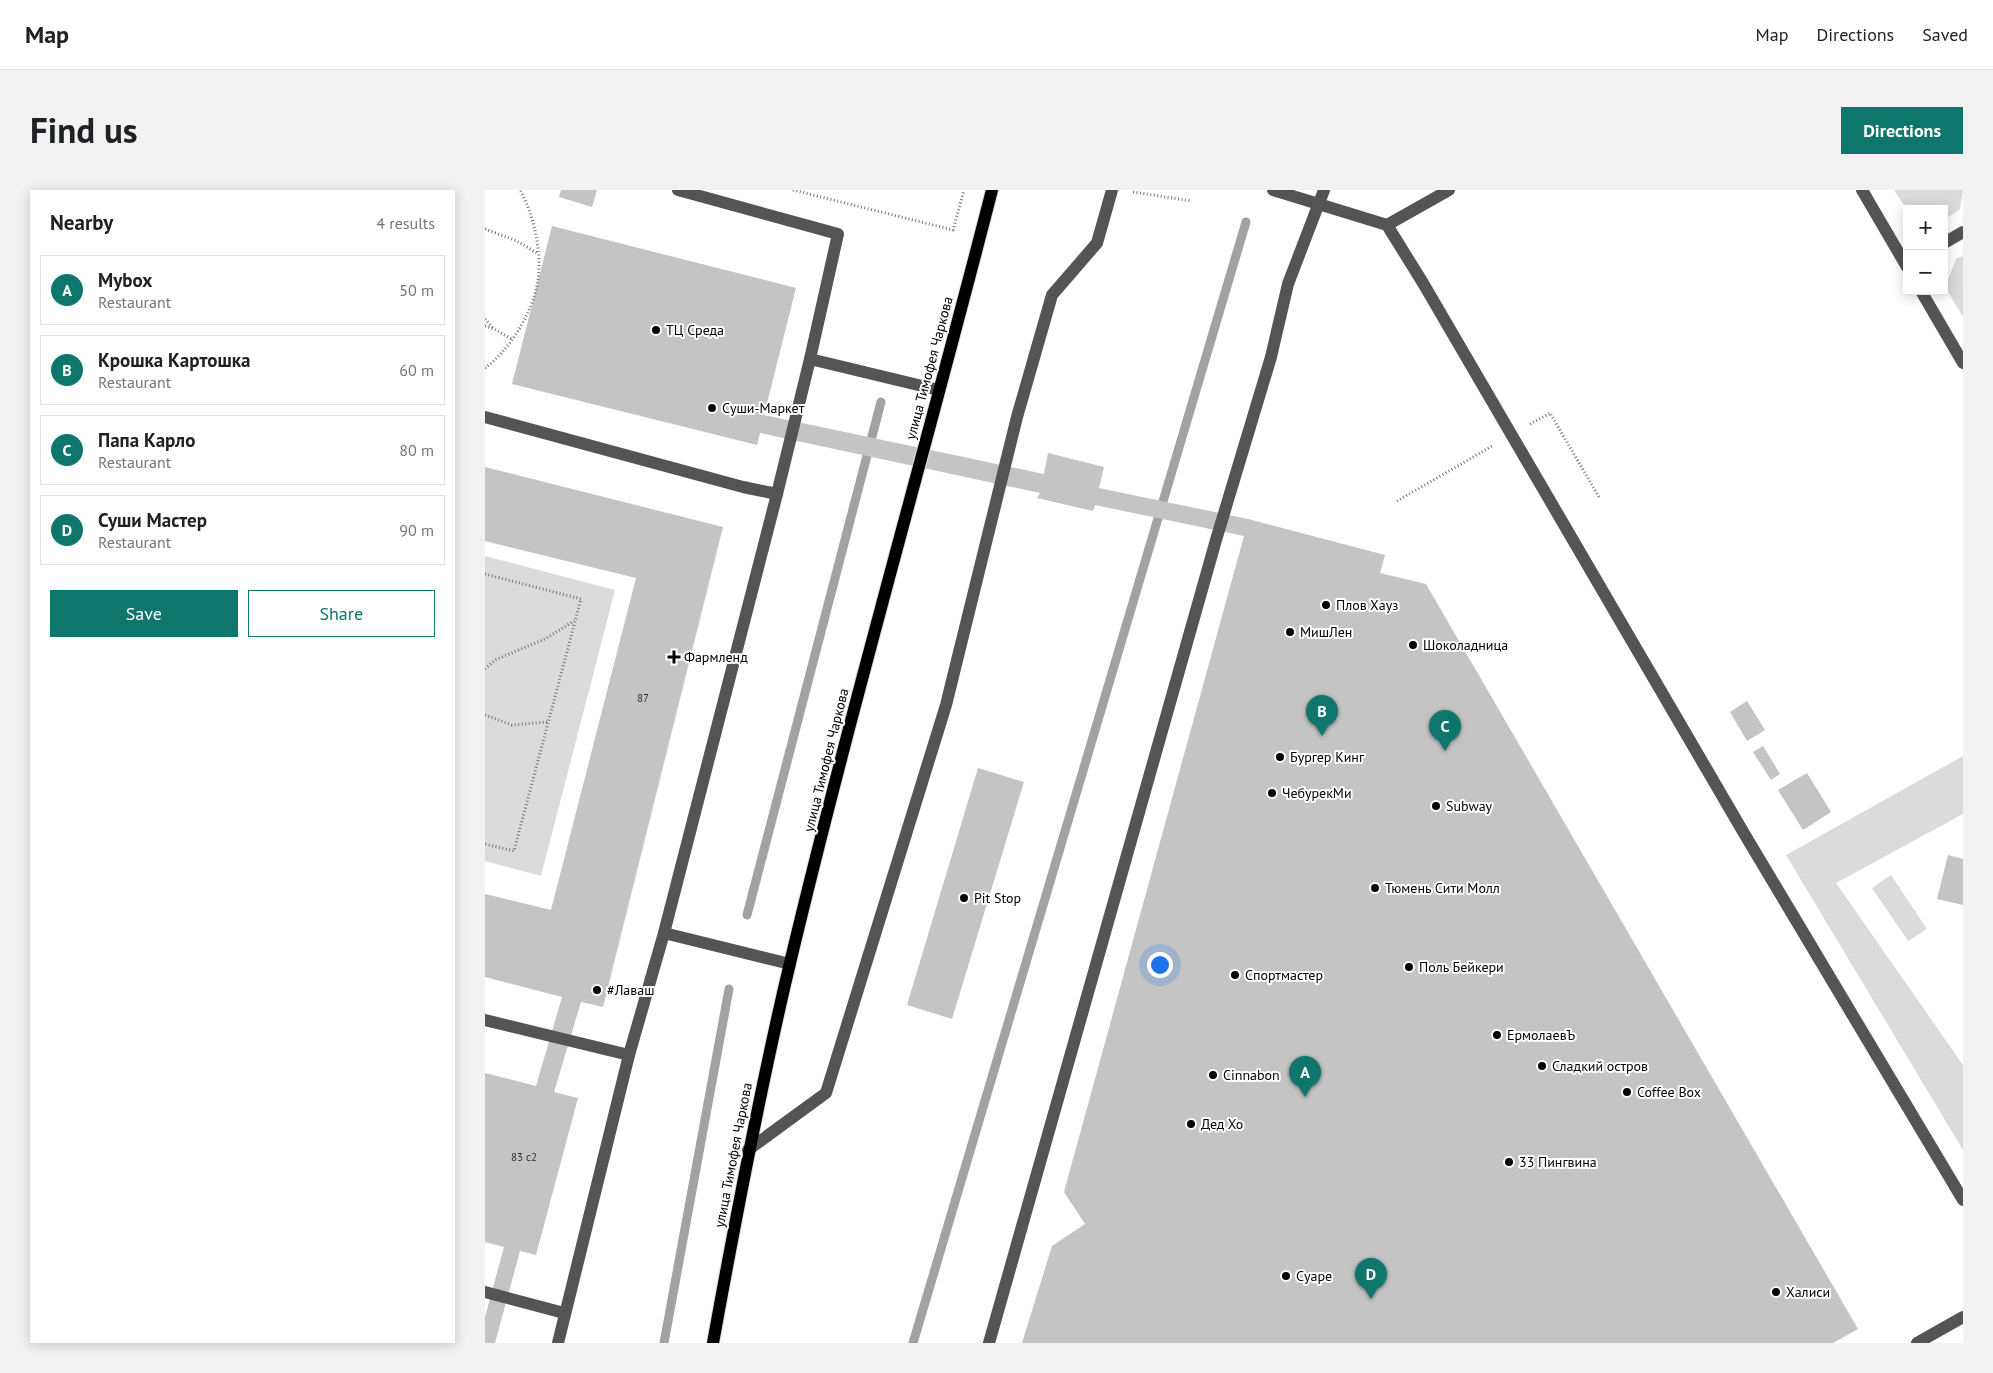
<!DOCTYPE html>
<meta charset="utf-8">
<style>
body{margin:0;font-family:"PT Sans",sans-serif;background:#f2f2f2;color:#202124}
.controls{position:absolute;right:15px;top:15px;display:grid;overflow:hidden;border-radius:0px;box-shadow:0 2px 12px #0003}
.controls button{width:45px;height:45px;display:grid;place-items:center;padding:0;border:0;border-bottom:1px solid #e0e0e0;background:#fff;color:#202124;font:25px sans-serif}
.you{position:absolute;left:674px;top:774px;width:18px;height:18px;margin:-12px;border:4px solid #fff;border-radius:50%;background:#1a73e8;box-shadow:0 0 0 8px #1a73e833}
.badge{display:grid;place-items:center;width:32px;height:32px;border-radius:50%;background:#0f766e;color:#fff;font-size:16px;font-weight:700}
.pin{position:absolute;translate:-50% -41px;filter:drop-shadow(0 1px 2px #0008)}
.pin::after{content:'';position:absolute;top:26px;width:18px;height:15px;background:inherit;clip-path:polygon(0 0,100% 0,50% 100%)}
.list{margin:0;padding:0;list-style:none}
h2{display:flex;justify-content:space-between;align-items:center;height:65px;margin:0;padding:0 20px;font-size:21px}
h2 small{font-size:16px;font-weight:400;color:#757577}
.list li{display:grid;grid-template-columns:32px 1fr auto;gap:15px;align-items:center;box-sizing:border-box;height:70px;margin:0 10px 10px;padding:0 10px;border:1px solid #e0e0e0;border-radius:0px}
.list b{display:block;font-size:19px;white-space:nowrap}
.list p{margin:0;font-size:16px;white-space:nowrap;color:#757577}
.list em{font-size:16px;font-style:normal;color:#757577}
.actions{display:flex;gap:10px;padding:15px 20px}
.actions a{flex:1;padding:11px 0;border:1px solid #0f766e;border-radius:0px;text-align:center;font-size:18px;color:#0f766e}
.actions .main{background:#0f766e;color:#fff}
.map{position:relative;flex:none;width:1478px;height:1153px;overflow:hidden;border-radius:0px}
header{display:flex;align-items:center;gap:30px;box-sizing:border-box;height:70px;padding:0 25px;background:#fff;border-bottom:1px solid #e0e0e0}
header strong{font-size:24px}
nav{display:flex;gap:28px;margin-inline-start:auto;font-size:18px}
.intro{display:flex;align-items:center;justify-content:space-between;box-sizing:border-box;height:120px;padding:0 30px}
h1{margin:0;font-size:35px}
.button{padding:12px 22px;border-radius:0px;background:#0f766e;color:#fff;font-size:18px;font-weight:700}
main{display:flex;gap:30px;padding:0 30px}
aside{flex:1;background:#fff;border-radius:0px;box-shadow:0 2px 12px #0003}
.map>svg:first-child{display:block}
.green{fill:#dbdbdb}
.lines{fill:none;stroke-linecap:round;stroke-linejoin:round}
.stream{stroke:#a2a2a2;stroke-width:9}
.building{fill:#c4c4c4}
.major-casing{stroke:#dbdbdb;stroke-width:14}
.path{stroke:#767676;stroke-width:3;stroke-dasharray:1 2.5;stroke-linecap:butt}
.minor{stroke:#545454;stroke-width:12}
.major{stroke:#000;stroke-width:12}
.poi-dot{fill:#000;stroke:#fff;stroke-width:2}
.labels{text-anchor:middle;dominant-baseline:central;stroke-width:4;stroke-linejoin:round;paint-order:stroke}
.number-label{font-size:11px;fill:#313131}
.poi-label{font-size:14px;fill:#000;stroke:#fff;text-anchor:start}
.street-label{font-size:14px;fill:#000;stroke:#fff}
</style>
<header>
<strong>Map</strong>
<nav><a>Map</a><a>Directions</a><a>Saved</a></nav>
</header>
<div class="intro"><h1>Find us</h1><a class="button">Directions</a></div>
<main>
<aside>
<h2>Nearby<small>4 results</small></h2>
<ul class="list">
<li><span class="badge">A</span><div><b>Mybox</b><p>Restaurant</p></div><em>50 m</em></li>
<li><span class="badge">B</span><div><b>Крошка Картошка</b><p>Restaurant</p></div><em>60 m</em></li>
<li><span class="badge">C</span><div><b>Папа Карло</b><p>Restaurant</p></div><em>80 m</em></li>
<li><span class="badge">D</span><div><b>Суши Мастер</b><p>Restaurant</p></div><em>90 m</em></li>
</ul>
<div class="actions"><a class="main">Save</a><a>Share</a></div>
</aside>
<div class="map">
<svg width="1478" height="1153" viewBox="0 0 1478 1153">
<rect width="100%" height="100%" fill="#fff"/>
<g class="green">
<path d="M1409,0h69l-3,19 -16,11v-11l-37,1z"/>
<path d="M1478,66v61l-18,-30 11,-28z"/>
<path d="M0,366l130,34 -74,286 -56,-15z"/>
<path d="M1478,566v58l-127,69 127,182v85l-177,-295z"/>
<path d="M1406,685l36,54 -19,12 -36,-53z"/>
</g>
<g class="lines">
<g class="stream">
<path d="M262,725l134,-513"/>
<path d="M179,1153l65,-354"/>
<path d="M428,1153l333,-1121"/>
</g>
</g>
<g class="building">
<path d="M76,0h36l-5,17 -33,-10z"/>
<path d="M67,36l244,62 -32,127 280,59 4,-21 56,14 -5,21 149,31 137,36 -5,18 46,11 432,745 -25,14h-811l30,-97 33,-22 -21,-32 180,-656 -149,-31 -2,6 -56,-13 3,-5 -280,-60 -3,12 -245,-61z"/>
<path d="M0,277l238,60 -120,480 -22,-5 -27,90 24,6 -42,157 -16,-4 -25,92h-10v-26l19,-70 -19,-5v-169l51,13 26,-89 -77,-20v-83l66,16 85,-332 -151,-37z"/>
<path d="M1262,511l18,29 -18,11 -17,-29z"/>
<path d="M1278,556l17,28 -9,6 -18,-28z"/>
<path d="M493,578l46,14 -72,237 -45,-14z"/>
<path d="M1322,583l24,39 -28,18 -25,-40z"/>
<path d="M1463,665l15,4v46l-26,-6z"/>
</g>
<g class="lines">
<defs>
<path id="major" d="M228,1153c23,-127 47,-254 77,-380 62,-259 136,-515 202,-773"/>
</defs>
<use href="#major" class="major-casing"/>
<g class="path">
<path d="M308,0l160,40 11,-40"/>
<path d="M648,2l59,9"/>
<path d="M0,39l32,12 20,12"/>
<path d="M0,129l8,9"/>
<path d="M0,136l9,3 18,10"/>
<path d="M0,178c25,-18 48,-56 53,-88 4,-28 -4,-65 -18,-90"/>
<path d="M1045,234l20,-11 49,84"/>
<path d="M912,311l97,-56"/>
<path d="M0,384l96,25 -67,252 -29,-7"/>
<path d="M0,479l10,-9 50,-21 29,-18"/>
<path d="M0,525l27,10 36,-3"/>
</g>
<g class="minor">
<path d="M193,0l160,44 -28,125"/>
<path d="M788,0l114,35 36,58 322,552 218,365"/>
<path d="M1377,0l45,77"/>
<path d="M902,35l62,-35"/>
<path d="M1459,53l19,-11"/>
<path d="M1436,101l42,72"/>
<path d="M0,227l258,70 34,7 33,-135 129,31"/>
<path d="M179,743l126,31"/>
<path d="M0,830l144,35"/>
<path d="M263,960l78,-57 120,-388 71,-288 35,-122 45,-52 15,-53"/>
<path d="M0,1102l79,21"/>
<path d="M73,1153l71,-288 35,-122 113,-439"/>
<path d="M504,1153l227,-803 55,-183 17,-73 36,-94"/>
<path d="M1432,1153l46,-26"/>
</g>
<use href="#major" class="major"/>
</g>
<g class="poi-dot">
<circle cx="171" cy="140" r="5"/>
<circle cx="227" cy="218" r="5"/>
<circle cx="841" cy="415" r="5"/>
<circle cx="805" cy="442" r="5"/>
<circle cx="928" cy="455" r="5"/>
<path d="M186.5 459.5h5v5h5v5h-5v5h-5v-5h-5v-5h5z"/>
<circle cx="795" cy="567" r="5"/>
<circle cx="787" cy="603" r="5"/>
<circle cx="951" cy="616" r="5"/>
<circle cx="890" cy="698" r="5"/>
<circle cx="479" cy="708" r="5"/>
<circle cx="924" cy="777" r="5"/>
<circle cx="750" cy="785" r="5"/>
<circle cx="112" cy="800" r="5"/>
<circle cx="1012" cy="845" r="5"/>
<circle cx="1057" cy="876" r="5"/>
<circle cx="728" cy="885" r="5"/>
<circle cx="1142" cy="902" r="5"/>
<circle cx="706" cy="934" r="5"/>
<circle cx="1024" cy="972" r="5"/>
<circle cx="801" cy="1086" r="5"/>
<circle cx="1291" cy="1102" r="5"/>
</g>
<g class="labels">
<g class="number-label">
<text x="158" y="508">87</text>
<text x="39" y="967">83 с2</text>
</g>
<g class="poi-label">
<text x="181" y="140">ТЦ Среда</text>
<text x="237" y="218">Суши-Маркет</text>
<text x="851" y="415">Плов Хауз</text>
<text x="815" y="442">МишЛен</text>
<text x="938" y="455">Шоколадница</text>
<text x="199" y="467">Фармленд</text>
<text x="805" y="567">Бургер Кинг</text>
<text x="797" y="603">ЧебурекМи</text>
<text x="961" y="616">Subway</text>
<text x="900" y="698">Тюмень Сити Молл</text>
<text x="489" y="708">Pit Stop</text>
<text x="934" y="777">Поль Бейкери</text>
<text x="760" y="785">Спортмастер</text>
<text x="122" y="800">#Лаваш</text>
<text x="1022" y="845">ЕрмолаевЪ</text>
<text x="1067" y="876">Сладкий остров</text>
<text x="738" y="885">Cinnabon</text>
<text x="1152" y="902">Coffee Box</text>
<text x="716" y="934">Дед Хо</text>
<text x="1034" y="972">33 Пингвина</text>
<text x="811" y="1086">Суаре</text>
<text x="1301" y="1102">Халиси</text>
</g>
<g class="street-label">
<text transform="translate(444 178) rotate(-75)">улица Тимофея Чаркова</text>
<text transform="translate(341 570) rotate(-76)">улица Тимофея Чаркова</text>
<text transform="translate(248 965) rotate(-79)">улица Тимофея Чаркова</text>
</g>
</g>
</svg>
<div class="controls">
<button>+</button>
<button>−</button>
</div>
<div class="you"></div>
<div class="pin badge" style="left:820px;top:907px">A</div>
<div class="pin badge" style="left:837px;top:546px">B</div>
<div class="pin badge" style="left:960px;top:561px">C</div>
<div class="pin badge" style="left:886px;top:1109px">D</div>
</div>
</main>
